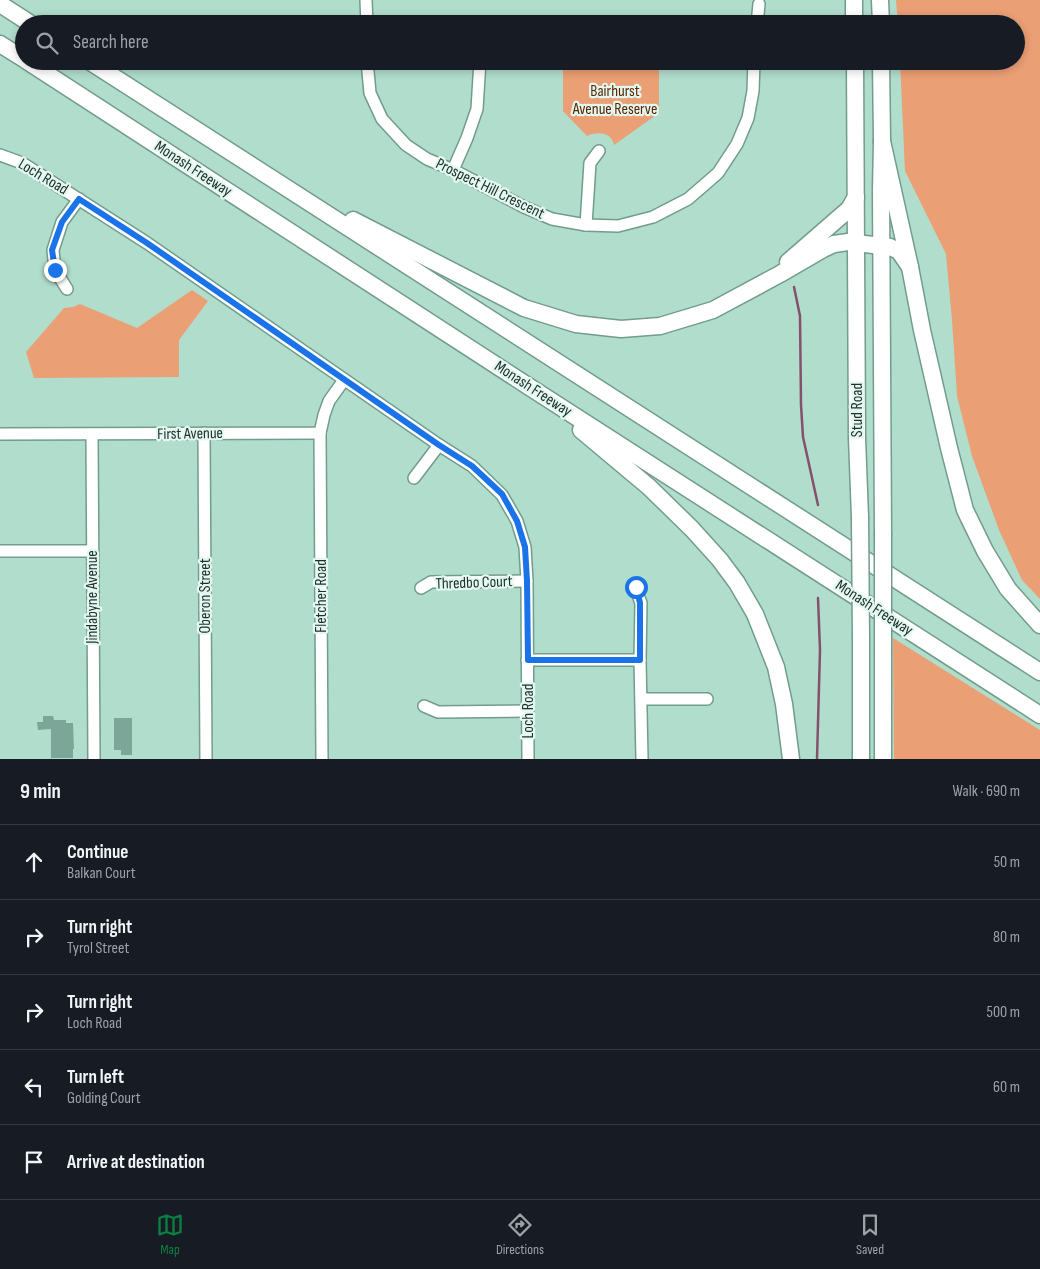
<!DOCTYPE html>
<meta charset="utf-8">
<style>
body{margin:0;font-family:"Sofia Sans Condensed",sans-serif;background:#20242c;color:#f1f3f6}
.stop{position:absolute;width:15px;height:15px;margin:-11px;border:4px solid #1a73e8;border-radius:50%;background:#fff}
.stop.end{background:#1a73e8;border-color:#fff;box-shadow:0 1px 5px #0008}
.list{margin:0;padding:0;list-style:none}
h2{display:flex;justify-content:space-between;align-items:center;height:65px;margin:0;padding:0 20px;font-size:21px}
h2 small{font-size:16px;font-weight:400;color:#9ea1a6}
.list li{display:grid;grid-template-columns:32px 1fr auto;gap:15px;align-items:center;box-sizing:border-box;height:75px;padding:0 20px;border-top:1px solid #363941}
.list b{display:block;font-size:19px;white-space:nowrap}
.list p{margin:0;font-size:16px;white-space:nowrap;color:#9ea1a6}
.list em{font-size:16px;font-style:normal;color:#9ea1a6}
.icon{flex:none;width:28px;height:28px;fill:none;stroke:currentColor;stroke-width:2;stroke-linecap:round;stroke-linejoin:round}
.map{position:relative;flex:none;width:1040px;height:759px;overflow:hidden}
.search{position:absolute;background:#171b24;box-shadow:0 2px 8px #0003;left:15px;right:15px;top:15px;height:55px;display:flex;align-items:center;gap:12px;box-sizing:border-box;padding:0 18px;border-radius:28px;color:#9ea1a6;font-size:19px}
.sheet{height:440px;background:#171b24}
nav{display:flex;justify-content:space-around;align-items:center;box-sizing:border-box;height:70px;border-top:1px solid #363941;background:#171b24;font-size:14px;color:#9ea1a6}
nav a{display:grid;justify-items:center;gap:2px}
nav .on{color:#0b8043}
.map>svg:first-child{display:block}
.green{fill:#eb9f75}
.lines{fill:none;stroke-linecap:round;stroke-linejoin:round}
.stream{stroke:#86506c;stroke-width:2.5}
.building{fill:#7ca697}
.minor-casing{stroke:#729c8c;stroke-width:14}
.highway-casing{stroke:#729c8c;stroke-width:19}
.minor{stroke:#fff;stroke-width:11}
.highway{stroke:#fff;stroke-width:16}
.highway-bridge-casing{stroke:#729c8c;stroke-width:19;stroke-linecap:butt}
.highway-bridge{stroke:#fff;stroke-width:16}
.route{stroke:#1a73e8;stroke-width:6}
.labels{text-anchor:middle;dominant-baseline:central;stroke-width:4.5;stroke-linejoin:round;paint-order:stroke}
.park-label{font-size:16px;fill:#5a2500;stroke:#e3f8f0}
.street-label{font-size:16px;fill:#20312b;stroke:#e3f8f0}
</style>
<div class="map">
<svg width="1040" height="759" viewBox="0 0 1040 759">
<rect width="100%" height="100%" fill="#b1ddcc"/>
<g class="green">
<path d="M896,0h144v599l-18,-19 -23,-50 -27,-74 -15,-60 -5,-76 -6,-66 -41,-83 -5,-110h116v-37h-118z"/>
<path d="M563,65h96v48l-45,32c-2,-13 -17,-14 -27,-9l-24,-25z"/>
<path d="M192,290l16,11 -29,39v37l-145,1 -8,-26 38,-44 9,-1 7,-3 57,24z"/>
<path d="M893,638l147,92v29h-146z"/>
</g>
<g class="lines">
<g class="stream">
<path d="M794,287l6,29 1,89 2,32 15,68"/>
<path d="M817,759l3,-109 -2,-52"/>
</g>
</g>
<g class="building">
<path d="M43,716h10l1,4h12v3h7l1,26h-1v9h-22v-29l-13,1 -1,-8h6z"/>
<path d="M114,718h18v37h-11v-5h-7z"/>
</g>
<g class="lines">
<defs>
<g id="minor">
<path d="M366,0l1,24"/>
<path d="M757,24l2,-20"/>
<path d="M277,61l19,2 71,-1"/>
<path d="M367,61l3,32 12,26 24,26 21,14 26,11 71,37 28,12 34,6 32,1 35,-9 35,-18 30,-26 19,-29 11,-26 5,-27 1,-30"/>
<path d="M0,155l22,8 125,80 292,202 33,21 30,29 15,26 8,26 2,34 1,178"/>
<path d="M453,170l14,-32 10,-29 3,-48"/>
<path d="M586,225l4,-62 9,-12"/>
<path d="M67,289l-12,-19 -2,-20 9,-28 17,-23"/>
<path d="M204,433l2,326"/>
<path d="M320,433l2,326"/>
<path d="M0,434l320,-1 4,-18 5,-14 15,-21"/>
<path d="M92,435l2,324"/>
<path d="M414,478l25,-33"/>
<path d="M0,551h92"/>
<path d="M635,587l6,16 -1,57 2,99"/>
<path d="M421,588l10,-6 96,-1"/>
<path d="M527,660h113"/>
<path d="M642,699h65"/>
<path d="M424,706l14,6 89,-1"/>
</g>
<g id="highway">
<path d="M854,0v24"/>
<path d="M880,0l1,24"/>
<path d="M0,4l31,20"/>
<path d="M0,44l24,15"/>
<path d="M27,61l501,325 512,329"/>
<path d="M89,61l951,611"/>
<path d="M855,61l2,377 3,79"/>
<path d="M881,61l1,80 -1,49 2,344"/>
<path d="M882,141l28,126 12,63 27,118 16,62 20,41 23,38 32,36"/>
<path d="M353,220l171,88 52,16 45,5 39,-3 53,-16 67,-36 43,-25 11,-5 14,-2 42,5 9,4 11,16"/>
<path d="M788,262l61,-53 7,-12"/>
<path d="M581,430l68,57 43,42 28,31 17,23 18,31 21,53 8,37 7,55"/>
<path d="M861,638v121"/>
<path d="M883,654v105"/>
</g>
</defs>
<use href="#minor" class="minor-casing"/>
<use href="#highway" class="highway-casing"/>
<use href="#minor" class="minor"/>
<use href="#highway" class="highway"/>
<defs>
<g id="highway-bridge">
<path d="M860,517l1,121"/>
<path d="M883,534v120"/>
</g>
</defs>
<use href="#highway-bridge" class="highway-bridge-casing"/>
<use href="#highway-bridge" class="highway-bridge"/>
</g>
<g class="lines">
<path class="route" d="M55,270l-3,-20 10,-28 17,-23 68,44 292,202 33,21 30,28 15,27 8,26 2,34 1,79h112v-57l-4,-16"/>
</g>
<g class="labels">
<g class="park-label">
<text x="615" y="91">Bairhurst<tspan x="615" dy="18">Avenue Reserve</tspan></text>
</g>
<g class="street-label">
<text transform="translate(193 169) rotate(33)">Monash Freeway</text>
<text transform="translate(43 177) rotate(31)">Loch Road</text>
<text transform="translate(490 189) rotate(26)">Prospect Hill Crescent</text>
<text transform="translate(533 389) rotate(33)">Monash Freeway</text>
<text transform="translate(857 410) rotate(-90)">Stud Road</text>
<text transform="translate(190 434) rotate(-1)">First Avenue</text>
<text transform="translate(474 583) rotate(-2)">Thredbo Court</text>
<text transform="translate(205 596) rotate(-90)">Oberon Street</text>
<text transform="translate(321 596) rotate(-90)">Fletcher Road</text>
<text transform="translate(92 597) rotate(-90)">Jindabyne Avenue</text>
<text transform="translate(874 608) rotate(33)">Monash Freeway</text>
<text transform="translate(528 711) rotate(-90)">Loch Road</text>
</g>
</g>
</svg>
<div class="stop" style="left:636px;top:587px"></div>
<div class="stop end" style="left:55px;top:270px"></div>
<div class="search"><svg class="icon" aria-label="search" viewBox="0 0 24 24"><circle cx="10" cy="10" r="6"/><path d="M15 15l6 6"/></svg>Search here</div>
</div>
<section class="sheet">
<h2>9 min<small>Walk · 690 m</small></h2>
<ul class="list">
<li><svg class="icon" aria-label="ahead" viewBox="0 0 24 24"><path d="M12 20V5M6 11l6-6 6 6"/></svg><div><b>Continue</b><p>Balkan Court</p></div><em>50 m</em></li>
<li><svg class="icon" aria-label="right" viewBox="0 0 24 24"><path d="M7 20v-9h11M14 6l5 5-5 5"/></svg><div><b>Turn right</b><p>Tyrol Street</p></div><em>80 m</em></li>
<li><svg class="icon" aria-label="right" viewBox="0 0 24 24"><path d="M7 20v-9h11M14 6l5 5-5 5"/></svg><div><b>Turn right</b><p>Loch Road</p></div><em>500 m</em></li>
<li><svg class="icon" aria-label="left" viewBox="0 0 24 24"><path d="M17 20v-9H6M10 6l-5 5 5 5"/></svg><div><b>Turn left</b><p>Golding Court</p></div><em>60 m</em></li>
<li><svg class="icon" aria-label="arrive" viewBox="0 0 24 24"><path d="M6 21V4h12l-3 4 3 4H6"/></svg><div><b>Arrive at destination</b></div></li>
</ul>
</section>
<nav>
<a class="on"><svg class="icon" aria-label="map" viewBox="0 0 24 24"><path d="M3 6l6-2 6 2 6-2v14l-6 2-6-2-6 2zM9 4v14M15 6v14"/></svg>Map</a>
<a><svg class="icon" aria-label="directions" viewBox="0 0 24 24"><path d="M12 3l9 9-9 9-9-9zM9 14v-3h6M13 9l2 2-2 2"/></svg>Directions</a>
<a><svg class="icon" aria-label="saved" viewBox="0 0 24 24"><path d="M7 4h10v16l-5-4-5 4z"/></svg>Saved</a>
</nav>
